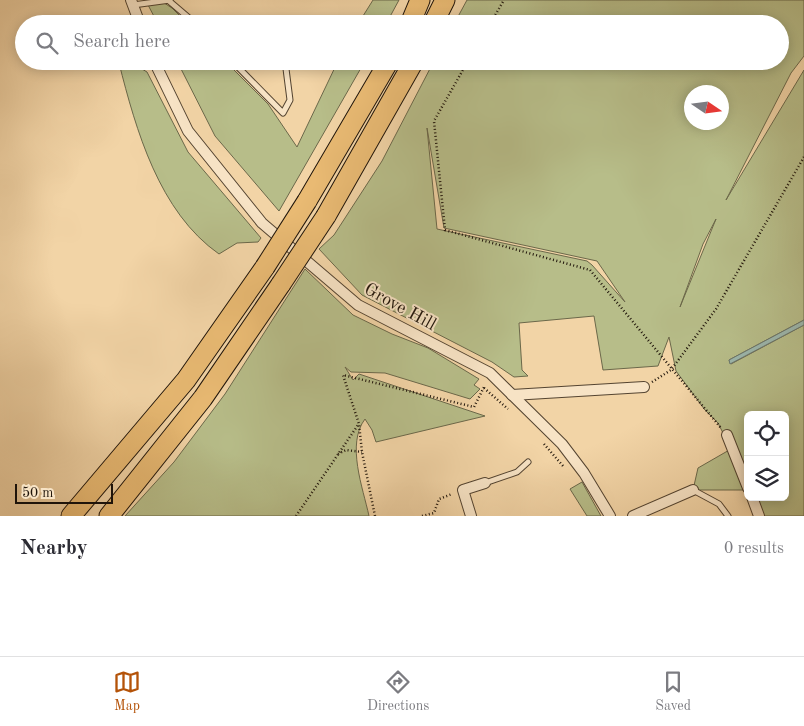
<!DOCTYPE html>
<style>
body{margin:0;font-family:"Old Standard TT",serif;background:#f2f2f3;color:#2b2b33}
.controls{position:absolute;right:15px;bottom:15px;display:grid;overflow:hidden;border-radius:8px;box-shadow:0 2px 12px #0003}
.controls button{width:45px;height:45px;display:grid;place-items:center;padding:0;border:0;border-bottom:1px solid #e1e1e2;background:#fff;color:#2b2b33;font:25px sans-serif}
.compass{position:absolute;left:684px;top:85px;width:45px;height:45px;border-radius:50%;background:#fff;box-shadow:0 2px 12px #0003;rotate:103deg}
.scale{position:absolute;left:15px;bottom:12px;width:98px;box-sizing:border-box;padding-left:5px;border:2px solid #1f140a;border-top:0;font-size:14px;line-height:18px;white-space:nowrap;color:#1f140a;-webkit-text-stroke:4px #f7e3c5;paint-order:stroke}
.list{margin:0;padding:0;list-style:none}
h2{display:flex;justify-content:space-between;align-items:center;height:65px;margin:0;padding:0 20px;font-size:21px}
h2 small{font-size:16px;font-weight:400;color:#7c7c81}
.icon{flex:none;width:28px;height:28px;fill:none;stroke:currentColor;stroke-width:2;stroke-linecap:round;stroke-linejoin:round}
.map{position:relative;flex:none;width:804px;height:516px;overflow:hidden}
.search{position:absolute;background:#fff;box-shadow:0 2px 12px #0003;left:15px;right:15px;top:15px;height:55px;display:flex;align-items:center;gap:12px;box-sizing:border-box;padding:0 18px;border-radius:28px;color:#7c7c81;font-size:19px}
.sheet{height:140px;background:#fff}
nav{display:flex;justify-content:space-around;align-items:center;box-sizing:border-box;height:70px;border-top:1px solid #e1e1e2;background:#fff;font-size:14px;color:#7c7c81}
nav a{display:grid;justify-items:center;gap:2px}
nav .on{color:#b45309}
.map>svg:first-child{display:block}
.green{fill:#b7bd89;stroke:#6b684a;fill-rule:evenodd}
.water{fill:#9cb7ad;stroke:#6a766c}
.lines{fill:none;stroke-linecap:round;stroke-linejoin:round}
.lane-casing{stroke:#544431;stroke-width:7}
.street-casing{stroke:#544431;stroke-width:12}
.highway-casing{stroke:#1f140a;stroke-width:21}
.path{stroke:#1f140a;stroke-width:2.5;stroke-dasharray:1 2.5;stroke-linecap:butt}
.lane{stroke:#f7e3c5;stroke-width:5}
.street{stroke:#f7e3c5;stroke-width:10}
.highway{stroke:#e9ba73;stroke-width:19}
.highway-bridge-casing{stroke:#1f140a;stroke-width:21;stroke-linecap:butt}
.highway-bridge{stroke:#e9ba73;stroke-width:19}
.labels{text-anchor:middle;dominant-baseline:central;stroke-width:4;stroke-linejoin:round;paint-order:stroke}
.street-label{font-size:18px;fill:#1f140a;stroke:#f7e3c5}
</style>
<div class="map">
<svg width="804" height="516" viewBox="0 0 804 516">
<rect width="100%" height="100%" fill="#f2d4a6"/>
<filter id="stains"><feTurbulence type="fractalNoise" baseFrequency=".004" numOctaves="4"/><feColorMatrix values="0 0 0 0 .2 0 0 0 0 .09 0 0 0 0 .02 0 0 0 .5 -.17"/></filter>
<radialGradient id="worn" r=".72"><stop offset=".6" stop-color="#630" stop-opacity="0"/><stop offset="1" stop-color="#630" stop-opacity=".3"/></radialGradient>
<g class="green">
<path d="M373,0h26l-13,24h-28z"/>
<path d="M467,0h337v56l-13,17 -65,127 78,-130v250l-75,40 2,4 73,-39v191h-40l-9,-19h30v-82h-37v75h-55l5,-22 33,-19 -13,-26 -13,-13 -29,-39 -7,-34 -11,29 -55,4 -9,-54 -75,7 3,47 6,6 -14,1 -22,-15 -130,-67 -43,-46 15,-14 48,-74 52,-100h346v-37h-326zM692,92h30v30h-30zM427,128l17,100 153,33 28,41 -33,-37 -5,-4 -150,-32zM716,219l-36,88 23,-63z"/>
<path d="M161,1l11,7 16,16h-30l-11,-21z"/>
<path d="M177,61h48l43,43 29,43 41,-86h27l-86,150 -64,-75z"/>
<path d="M125,62l7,1 15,9 41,80 73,86 -3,4 -21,1 -18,11c-60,-42 -83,-124 -100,-191z"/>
<path d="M305,269l48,46 39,19 36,14 51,31 -5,6 6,4 -10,10 -85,-26 -34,-1 -6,-5 8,13 6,-6 126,42 -109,26 -4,-12 -7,-11c-19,25 -2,69 4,97h-244l49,-54 51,-68z"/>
<path d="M582,482l19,34h-14l-17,-27z"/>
</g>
<path class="water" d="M804,320v5l-74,39 -1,-4z"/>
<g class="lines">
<defs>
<g id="lane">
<path d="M168,0l28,24"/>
<path d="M133,5l37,-5"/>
<path d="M232,61l51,52 7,-13 -5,-39"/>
<path d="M485,483l32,-11 11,-10"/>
<path d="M693,490l26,14 9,12"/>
</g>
<g id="street">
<path d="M131,0l9,24"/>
<path d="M154,61l34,70 74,92 96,82 132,68 72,71 22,29 26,43"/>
<path d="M512,395l132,-8"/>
<path d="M727,435l21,53"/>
<path d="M752,497l7,19"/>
<path d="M471,516l-8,-26 22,-7"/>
<path d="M633,516l60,-26"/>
</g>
<g id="highway">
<path d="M410,24l10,-24"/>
<path d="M433,24l12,-24"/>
<path d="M307,201l82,-140"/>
<path d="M326,216l88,-155"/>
<path d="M71,516l115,-136 79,-113"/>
<path d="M109,516l94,-118 78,-114"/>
</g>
</defs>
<use href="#lane" class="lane-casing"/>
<use href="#street" class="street-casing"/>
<use href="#highway" class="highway-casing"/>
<g class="path">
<path d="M490,24l14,-24"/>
<path d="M468,61l-34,60 11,109 145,40 131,158"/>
<path d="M652,382l19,-12 45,-61 88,-152"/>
<path d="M484,388l24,21"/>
<path d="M544,444l19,22"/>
<path d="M338,454l8,-4 16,2"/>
<path d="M296,516l62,-91"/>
<path d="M375,516l-13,-64 -3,-28 -16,-49 131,32 11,-22"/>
<path d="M422,516l12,-3 5,-14 13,-5"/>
</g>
<use href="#lane" class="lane"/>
<use href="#street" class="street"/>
<use href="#highway" class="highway"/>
<defs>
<g id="highway-bridge">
<path d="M265,267l42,-66"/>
<path d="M281,284l45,-68"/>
</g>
</defs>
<use href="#highway-bridge" class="highway-bridge-casing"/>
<use href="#highway-bridge" class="highway-bridge"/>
</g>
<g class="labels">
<g class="street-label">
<text transform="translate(400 307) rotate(29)">Grove Hill</text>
</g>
</g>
<rect width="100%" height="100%" filter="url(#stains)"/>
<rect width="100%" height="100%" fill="url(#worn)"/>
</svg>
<div class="controls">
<button><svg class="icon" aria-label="locate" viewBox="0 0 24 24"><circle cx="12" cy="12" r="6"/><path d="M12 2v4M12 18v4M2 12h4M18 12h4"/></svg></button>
<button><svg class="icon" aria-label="layers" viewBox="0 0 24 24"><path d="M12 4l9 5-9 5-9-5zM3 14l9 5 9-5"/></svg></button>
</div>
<svg class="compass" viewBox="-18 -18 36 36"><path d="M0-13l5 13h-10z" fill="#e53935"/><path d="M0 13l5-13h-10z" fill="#7c7c81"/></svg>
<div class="scale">50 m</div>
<div class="search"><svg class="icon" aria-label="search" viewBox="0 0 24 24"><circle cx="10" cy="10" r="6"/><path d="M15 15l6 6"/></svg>Search here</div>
</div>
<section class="sheet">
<h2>Nearby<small>0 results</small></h2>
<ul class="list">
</ul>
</section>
<nav>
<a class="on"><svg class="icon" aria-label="map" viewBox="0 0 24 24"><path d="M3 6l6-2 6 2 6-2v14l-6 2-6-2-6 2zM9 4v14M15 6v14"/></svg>Map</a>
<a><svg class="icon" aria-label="directions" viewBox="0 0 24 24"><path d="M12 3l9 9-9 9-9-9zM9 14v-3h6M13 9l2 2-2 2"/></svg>Directions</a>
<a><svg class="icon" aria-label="saved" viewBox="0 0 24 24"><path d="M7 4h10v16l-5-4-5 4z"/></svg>Saved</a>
</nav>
